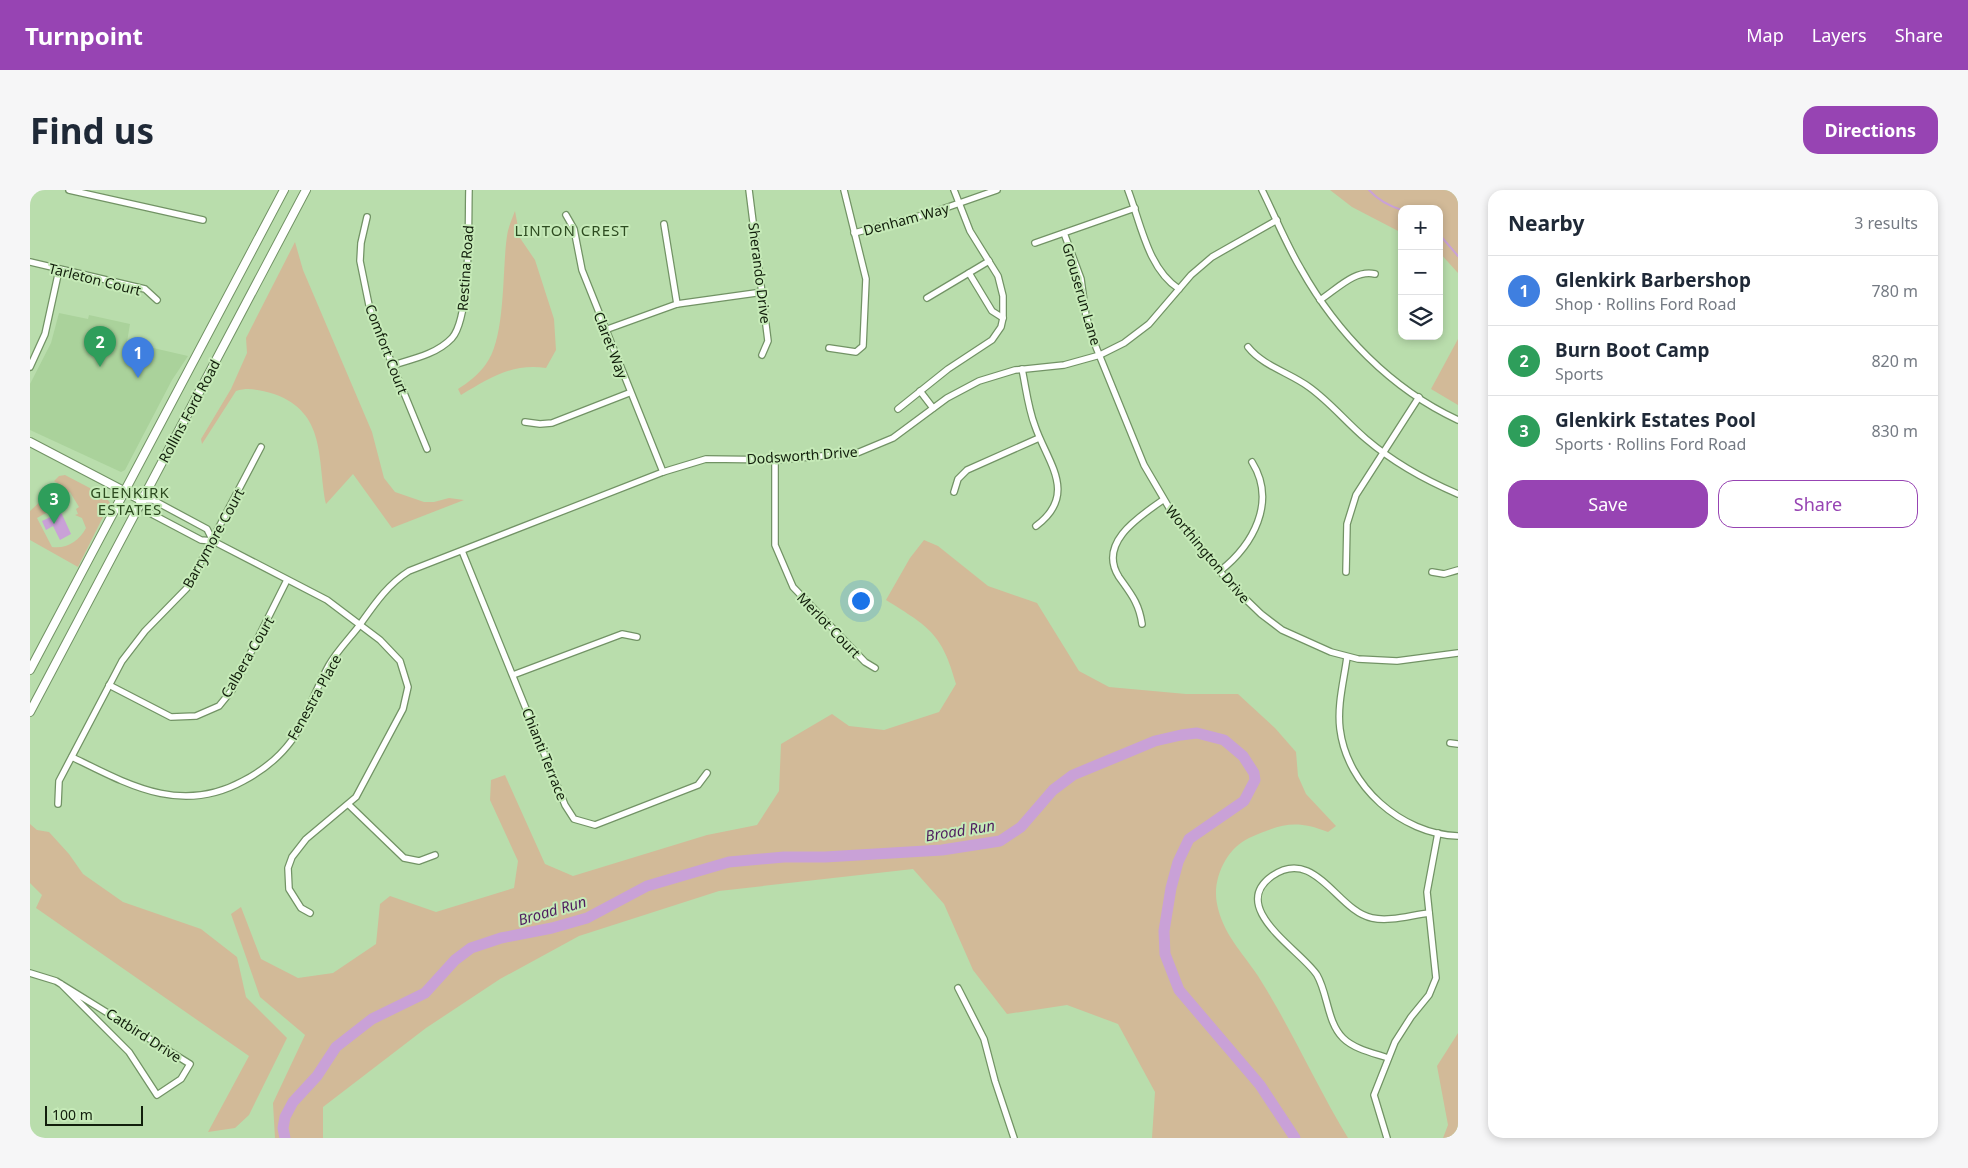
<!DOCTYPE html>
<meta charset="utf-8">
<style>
body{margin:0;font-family:"Noto Sans",sans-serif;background:#f6f6f7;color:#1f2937}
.controls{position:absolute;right:15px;top:15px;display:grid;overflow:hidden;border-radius:10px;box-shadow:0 2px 8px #0003}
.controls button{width:45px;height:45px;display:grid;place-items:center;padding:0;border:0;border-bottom:1px solid #e0e1e3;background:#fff;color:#1f2937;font:25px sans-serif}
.scale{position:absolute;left:15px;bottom:12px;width:98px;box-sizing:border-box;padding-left:5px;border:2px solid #111e0b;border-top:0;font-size:14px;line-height:18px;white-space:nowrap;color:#111e0b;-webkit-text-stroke:4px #c6eab8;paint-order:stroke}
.you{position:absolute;left:830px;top:410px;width:18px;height:18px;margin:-12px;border:4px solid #fff;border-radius:50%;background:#1a73e8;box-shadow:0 0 0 8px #1a73e833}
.badge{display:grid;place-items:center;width:32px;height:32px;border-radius:50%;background:#9744b3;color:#fff;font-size:16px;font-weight:700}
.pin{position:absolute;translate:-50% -41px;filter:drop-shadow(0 1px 2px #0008)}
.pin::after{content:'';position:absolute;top:26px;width:18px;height:15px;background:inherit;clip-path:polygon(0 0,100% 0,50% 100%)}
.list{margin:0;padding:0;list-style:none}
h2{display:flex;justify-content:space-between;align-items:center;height:65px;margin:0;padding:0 20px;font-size:21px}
h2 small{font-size:16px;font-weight:400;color:#747a83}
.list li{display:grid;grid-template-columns:32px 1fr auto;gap:15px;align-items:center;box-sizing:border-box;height:70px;padding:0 20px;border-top:1px solid #e0e1e3}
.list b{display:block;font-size:19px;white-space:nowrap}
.list p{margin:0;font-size:16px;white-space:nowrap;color:#747a83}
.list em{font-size:16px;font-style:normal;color:#747a83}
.actions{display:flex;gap:10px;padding:15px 20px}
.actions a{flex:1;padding:11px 0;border:1px solid #9744b3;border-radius:15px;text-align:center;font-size:18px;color:#9744b3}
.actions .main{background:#9744b3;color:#fff}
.icon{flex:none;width:28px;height:28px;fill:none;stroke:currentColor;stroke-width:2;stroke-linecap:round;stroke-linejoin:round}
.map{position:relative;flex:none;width:1428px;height:948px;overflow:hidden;border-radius:15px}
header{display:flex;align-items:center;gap:30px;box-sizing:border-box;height:70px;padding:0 25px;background:#9744b3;color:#fff}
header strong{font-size:24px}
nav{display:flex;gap:28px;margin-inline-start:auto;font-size:18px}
.intro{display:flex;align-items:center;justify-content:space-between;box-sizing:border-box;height:120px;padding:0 30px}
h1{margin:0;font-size:35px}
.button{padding:12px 22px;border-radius:15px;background:#9744b3;color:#fff;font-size:18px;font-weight:700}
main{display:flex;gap:30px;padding:0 30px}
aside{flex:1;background:#fff;border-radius:15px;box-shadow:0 2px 8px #0003}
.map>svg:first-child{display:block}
.built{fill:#aad29b}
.green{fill:#d2ba98;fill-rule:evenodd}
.water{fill:#c9a1d7}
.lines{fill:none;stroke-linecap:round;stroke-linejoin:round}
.stream{stroke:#c9a1d7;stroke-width:2}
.river{stroke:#c9a1d7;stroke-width:11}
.street-casing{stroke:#729365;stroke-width:8}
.secondary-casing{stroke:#729365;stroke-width:10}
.street{stroke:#fff;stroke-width:5.5}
.secondary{stroke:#fff;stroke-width:8}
.labels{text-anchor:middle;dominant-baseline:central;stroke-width:4;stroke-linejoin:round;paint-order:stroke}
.street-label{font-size:14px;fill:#111e0b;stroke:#c6eab8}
.neighbourhood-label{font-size:15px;letter-spacing:1px;fill:#2d4b20;stroke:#c6eab8}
.water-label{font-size:15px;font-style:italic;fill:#4f1e5f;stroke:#c6eab8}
</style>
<header>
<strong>Turnpoint</strong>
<nav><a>Map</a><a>Layers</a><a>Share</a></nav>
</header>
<div class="intro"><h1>Find us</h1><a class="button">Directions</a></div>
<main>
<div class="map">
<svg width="1428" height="948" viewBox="0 0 1428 948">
<rect width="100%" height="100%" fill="#b9ddac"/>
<path class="built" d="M29,123l29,6 1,-4 41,9 -3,18 61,14 -16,24 -47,90 -4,2 -91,-42v-46l21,-41z"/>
<g class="green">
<path d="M1300,0h128v83l-19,-21v-43h-37v24l-50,-26z"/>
<path d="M485,21l5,27 15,22 19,59 2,31 -10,18c-34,-5 -56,10 -85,27l-3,-6c10,-6 21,-15 28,-25 20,-26 16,-95 21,-128 1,-8 5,-17 8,-25z"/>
<path d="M265,52l8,28 69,162 12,46 11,14 29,10h10l15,-4 15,2 -72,28 -39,-54 -27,30c-9,-45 1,-91 -52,-110 -13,-4 -25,-7 -38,-3l-34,53 -1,-5 30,-50 16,-36 -1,-15z"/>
<path d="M1428,149v66l-27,-16z"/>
<path d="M35,285l40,21 5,7 -32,64 -48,-27v-29l29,-27 -5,-3 5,-5zM40,302l9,15 -3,2 2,5 -3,1 7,3 4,10c-7,13 -19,21 -34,19l-15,-29 25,-14 -2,-6z"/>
<path d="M894,350l14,6 50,40 49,17 42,68 30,16 77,7h52l37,34 21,24 2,24 8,18 30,32 -8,6c-33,-13 -47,-8 -79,6 -23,11 -37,41 -32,66 6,30 25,48 41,72 33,52 58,109 90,162h-196l3,-46 -37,-68 -51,-19 -60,9 -34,-44 -29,-66 -31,-35 -194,22 -140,45 -79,43 -74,49 -103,79v31h-48l-2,-35 32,-68 -45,-38 -29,-83 10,-7 20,52 37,19 35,-5 43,-29 4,-40 10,-8 46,16 78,-24 4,-27 -28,-61 1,-20 14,-5 40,89 28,12 134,-41 50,-10 22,-34 2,-47 51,-30 17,12 35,4 55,-18 17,-28c-14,-51 -27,-57 -70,-84l24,-42z"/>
<path d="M0,634l7,6 12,2 20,22 14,20 40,28 78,27 36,28 9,40 41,41 -38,77 -14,13 -27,4 41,-76 -213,-148 6,-13 -12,-12z"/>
<path d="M1428,843v105h-15l5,-13 -11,-59z"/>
</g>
<path class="water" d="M31,322l10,22 -11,6 -7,-14 -7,4 -4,-9z"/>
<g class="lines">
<g class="stream">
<path d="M1339,0c9,10 20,16 33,20"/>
<path d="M1409,44l19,22"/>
</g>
<path class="river" d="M255,948l-2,-10 2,-11 8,-15 24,-26 19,-29 36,-28 53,-26 30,-33 16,-12 30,-10 51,-10 35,-10 60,-32 82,-24 55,-5h41l117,-7 58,-9 21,-14 32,-37 20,-15 82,-34 26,-6 16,-2 27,7 19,16 11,17 1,7 -11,21 -55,38 -11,23 -7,26 -7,43 1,23 14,36 81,95 35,53"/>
<defs>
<g id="street">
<path d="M39,0l134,30"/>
<path d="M719,0l19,151 -6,14"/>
<path d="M1098,0c13,34 20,79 51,99"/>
<path d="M1232,0c13,26 24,54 39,79 36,64 90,120 157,151"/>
<path d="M536,25l8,14 8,41 81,202"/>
<path d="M337,27l-6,26 -1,18 10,49 57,139"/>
<path d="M634,34l13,80"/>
<path d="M824,43l77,-20 66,-23"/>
<path d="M1034,43l17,46 5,37 10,31 48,118 27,46 61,75 29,28 21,16 49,22 27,7 39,2 61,-8"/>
<path d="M1005,53l100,-35"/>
<path d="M0,72l115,27 12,11"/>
<path d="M939,83l23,38 11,7"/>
<path d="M897,108l62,-37"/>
<path d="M1290,110c16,-10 35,-31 55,-26"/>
<path d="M575,140l72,-26 86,-12"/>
<path d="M1218,157c15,19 42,26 61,40 21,15 37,35 57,52 27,23 59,41 92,55"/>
<path d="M799,158l27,4 7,-6 3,-67 -22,-89"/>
<path d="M363,175c20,-6 44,-11 59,-27 19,-22 16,-116 17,-148"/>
<path d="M0,177l15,-33 14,-64"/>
<path d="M992,179c4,19 6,39 13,57 12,36 44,68 1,100"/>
<path d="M890,201l13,17"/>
<path d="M868,219l50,-40 44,-29 9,-13 2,-9v-22l-5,-20 -28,-45 -16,-41"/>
<path d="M495,232l15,2 12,-1 77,-30"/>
<path d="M745,270v85l18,42 72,75 10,6"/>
<path d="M924,302l4,-13 9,-9 72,-32"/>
<path d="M183,351l-6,-12 -54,-29h-12l7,12 53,28 12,1 114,59 53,40 20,21 8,26 -5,22 -47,88 -50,42 -14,18 -4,11 1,21 12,19 9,5"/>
<path d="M432,361l103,254 9,14 21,6 103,-40 9,-12"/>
<path d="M1190,381c33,-26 57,-69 32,-109"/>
<path d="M1316,382l1,-48 9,-29 63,-98"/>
<path d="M1402,382l12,2 14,-4"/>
<path d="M1112,434c-3,-21 -11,-30 -23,-47 -22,-34 21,-61 44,-77"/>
<path d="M1317,467c-3,23 -10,48 -7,72 7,57 61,105 118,107"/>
<path d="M483,485l109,-41 15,3"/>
<path d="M79,495l62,32 25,-1 23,-10 13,-16 55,-110"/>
<path d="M1420,553l8,1"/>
<path d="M42,567c57,28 109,58 171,24 19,-10 36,-23 49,-41 15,-23 23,-50 37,-75 8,-14 20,-26 30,-39 15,-21 28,-41 50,-55l254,-99 43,-13 69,1 82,-7 36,-15 54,-40 32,-17 36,-11 49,-5 36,-10 24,-12 25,-19 42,-49 21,-18 65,-37"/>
<path d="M28,614l1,-23 63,-120 23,-30 42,-43 74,-141"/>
<path d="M319,615l55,53 15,3 16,-6"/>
<path d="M0,783l26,8 134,83 -9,15 -24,16 -28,-43 -68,-68"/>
<path d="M928,798l26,51 11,42 19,57"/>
<path d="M1358,868c-15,-5 -34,-9 -45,-20 -16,-16 -15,-44 -26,-63 -15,-24 -90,-67 -45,-99 43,-30 65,35 100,42 18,4 39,-3 57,-5"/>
<path d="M1357,948l-13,-43 21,-53 16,-25 18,-22 7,-17 -9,-86 11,-59"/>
</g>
<g id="secondary">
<path d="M0,252l111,58"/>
<path d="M0,480l254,-480"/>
<path d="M0,522l276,-522"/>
</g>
</defs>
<use href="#street" class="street-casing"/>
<use href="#secondary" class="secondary-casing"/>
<use href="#street" class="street"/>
<use href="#secondary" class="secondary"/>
</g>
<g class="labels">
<g class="street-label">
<text transform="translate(876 29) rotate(-15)">Denham Way</text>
<text transform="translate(435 78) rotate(-86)">Restina Road</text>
<text transform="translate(730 83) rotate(83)">Sherando Drive</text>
<text transform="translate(65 89) rotate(14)">Tarleton Court</text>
<text transform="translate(1052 104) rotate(74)">Grouserun Lane</text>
<text transform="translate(581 155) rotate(69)">Claret Way</text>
<text transform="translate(357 159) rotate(69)">Comfort Court</text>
<text transform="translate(159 221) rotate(-62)">Rollins Ford Road</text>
<text transform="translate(772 265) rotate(-4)">Dodsworth Drive</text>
<text transform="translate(183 348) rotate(-61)">Barrymore Court</text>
<text transform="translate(1178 364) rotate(50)">Worthington Drive</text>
<text transform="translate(799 435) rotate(46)">Merlot Court</text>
<text transform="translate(217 467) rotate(-60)">Calbera Court</text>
<text transform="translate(284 507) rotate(-61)">Fenestra Place</text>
<text transform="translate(515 564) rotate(68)">Chianti Terrace</text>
<text transform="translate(114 845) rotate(33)">Catbird Drive</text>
</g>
<g class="neighbourhood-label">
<text x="542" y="40">LINTON CREST</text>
<text x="100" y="302">GLENKIRK<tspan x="100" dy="17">ESTATES</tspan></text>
</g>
<g class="water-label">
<text transform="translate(930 640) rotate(-9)">Broad Run</text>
<text transform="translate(522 720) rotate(-16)">Broad Run</text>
</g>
</g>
</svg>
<div class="controls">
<button>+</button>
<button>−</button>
<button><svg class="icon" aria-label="layers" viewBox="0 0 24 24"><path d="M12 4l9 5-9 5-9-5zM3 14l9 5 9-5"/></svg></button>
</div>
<div class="scale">100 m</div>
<div class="you"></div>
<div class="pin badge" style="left:108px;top:188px;background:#3f7fe0">1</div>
<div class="pin badge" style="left:70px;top:177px;background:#2e9e5b">2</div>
<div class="pin badge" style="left:24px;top:334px;background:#2e9e5b">3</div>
</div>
<aside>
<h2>Nearby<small>3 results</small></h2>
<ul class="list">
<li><span class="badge" style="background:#3f7fe0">1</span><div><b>Glenkirk Barbershop</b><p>Shop · Rollins Ford Road</p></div><em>780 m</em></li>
<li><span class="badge" style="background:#2e9e5b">2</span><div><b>Burn Boot Camp</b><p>Sports</p></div><em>820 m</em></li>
<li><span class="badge" style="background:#2e9e5b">3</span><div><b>Glenkirk Estates Pool</b><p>Sports · Rollins Ford Road</p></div><em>830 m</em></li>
</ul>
<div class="actions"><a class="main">Save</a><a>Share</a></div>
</aside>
</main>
